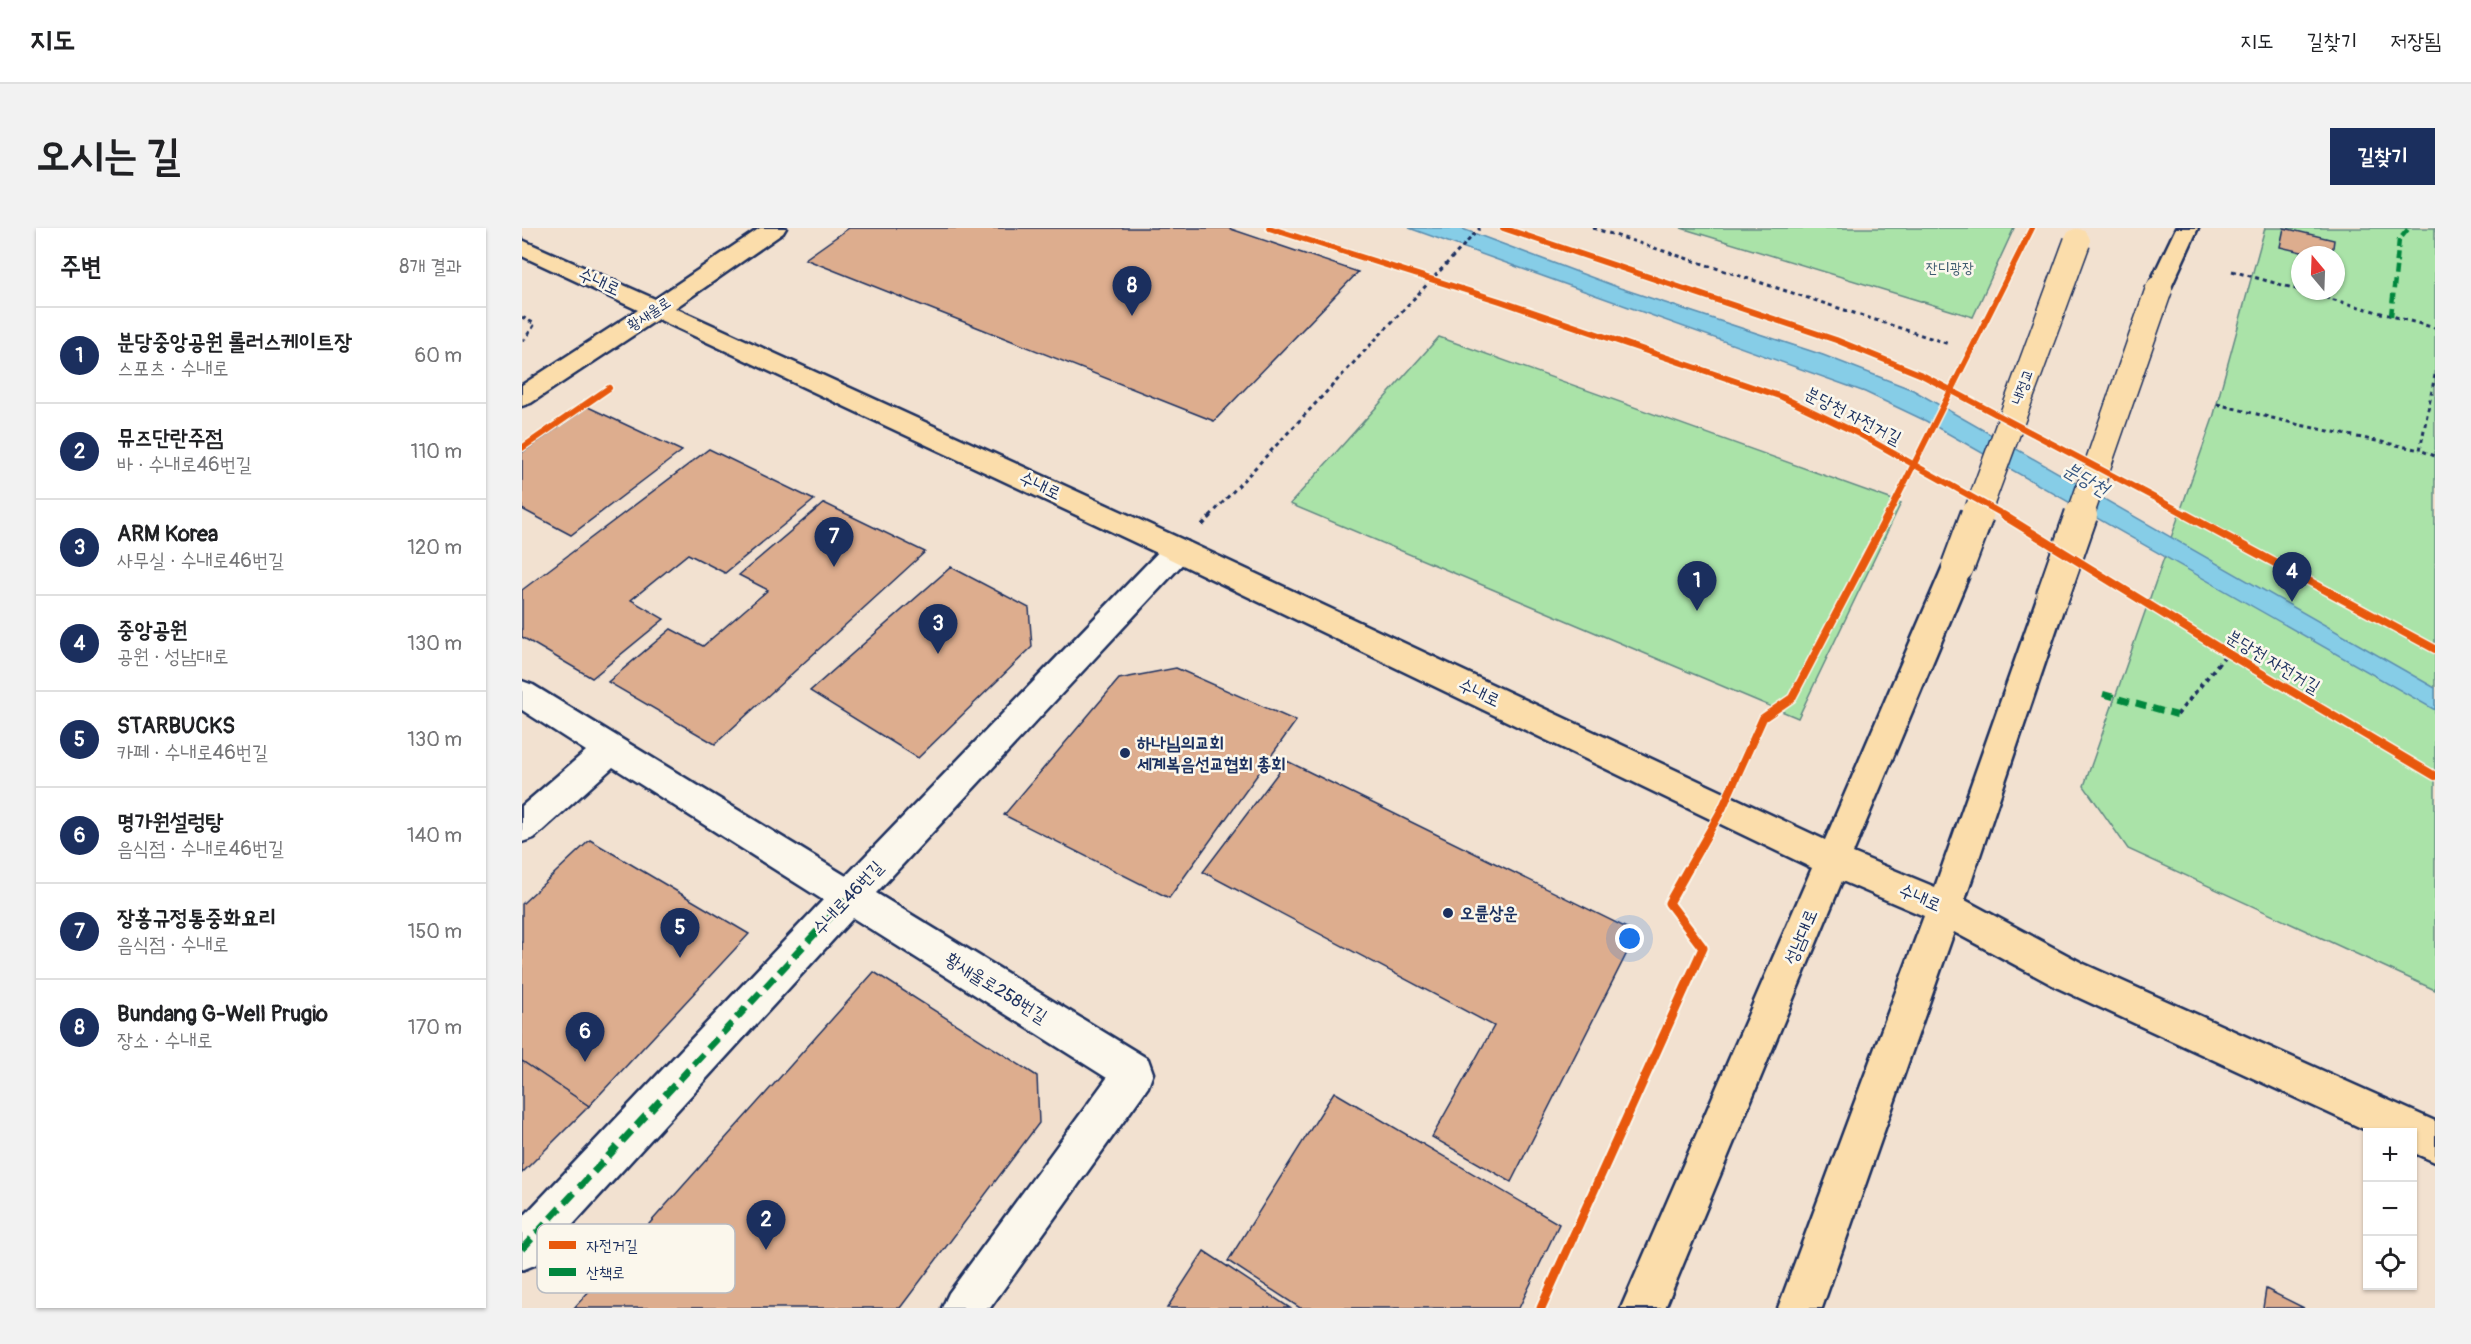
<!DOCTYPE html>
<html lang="ko">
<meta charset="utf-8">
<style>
body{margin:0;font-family:Pangolin,"Poor Story",sans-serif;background:#f2f2f2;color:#202124}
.controls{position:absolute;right:18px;bottom:18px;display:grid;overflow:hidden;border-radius:0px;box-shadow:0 2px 4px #0004}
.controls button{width:54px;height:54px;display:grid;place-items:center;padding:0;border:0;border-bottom:2px solid #e0e0e0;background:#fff;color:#202124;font:30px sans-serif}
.compass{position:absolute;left:1769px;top:18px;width:54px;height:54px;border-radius:50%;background:#fff;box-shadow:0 2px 4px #0004;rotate:341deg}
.you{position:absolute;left:1108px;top:711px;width:21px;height:21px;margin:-15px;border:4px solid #fff;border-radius:50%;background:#1a73e8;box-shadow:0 0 0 9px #1a73e833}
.badge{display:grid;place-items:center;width:39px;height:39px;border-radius:50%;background:#1b2f5e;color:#fff;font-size:20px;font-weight:700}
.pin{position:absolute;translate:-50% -50px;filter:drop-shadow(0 2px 3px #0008)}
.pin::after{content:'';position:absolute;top:32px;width:21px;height:18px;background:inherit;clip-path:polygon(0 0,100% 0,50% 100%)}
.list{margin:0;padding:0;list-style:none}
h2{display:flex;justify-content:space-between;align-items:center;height:78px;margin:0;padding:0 24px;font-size:26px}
h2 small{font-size:20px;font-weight:400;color:#757577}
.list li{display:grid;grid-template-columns:39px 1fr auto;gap:18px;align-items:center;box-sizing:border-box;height:96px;padding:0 24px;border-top:2px solid #e0e0e0}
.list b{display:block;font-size:22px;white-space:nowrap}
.list p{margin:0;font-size:20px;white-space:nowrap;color:#757577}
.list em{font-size:20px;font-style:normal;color:#757577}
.icon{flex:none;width:33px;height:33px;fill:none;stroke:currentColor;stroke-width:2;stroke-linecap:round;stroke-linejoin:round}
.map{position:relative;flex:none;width:1913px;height:1080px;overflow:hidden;border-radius:0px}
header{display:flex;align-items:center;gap:36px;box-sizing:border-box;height:84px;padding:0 30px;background:#fff;border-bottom:2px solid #e0e0e0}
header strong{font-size:28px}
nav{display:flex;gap:33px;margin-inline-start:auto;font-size:21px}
.intro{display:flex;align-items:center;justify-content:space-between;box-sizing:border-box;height:144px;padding:0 36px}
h1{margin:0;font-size:42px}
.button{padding:15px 27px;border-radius:0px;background:#1b2f5e;color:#fff;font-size:21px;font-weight:700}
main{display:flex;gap:36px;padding:0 36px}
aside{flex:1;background:#fff;border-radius:0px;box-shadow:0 2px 4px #0004}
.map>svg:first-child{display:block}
.green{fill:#aae3a8;stroke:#628983;stroke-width:1.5;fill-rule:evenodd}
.water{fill:#86cde7;stroke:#5b8eb0;stroke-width:1.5}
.building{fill:#ddad8e;stroke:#1b2f5e;stroke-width:1.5}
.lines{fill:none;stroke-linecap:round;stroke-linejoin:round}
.minor-casing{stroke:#1b2f5e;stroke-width:5}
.major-casing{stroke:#1b2f5e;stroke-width:5}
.path-far1{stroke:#1b2f5e;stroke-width:3;stroke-dasharray:4 4;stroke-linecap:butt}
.path{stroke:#1b2f5e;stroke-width:4;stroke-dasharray:4.5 4.5;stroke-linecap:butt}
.minor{fill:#fbf7ec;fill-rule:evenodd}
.major{fill:#fbddab;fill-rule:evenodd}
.major-bridge-far1-casing{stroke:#1b2f5e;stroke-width:29;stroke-linecap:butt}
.major-bridge-casing{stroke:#1b2f5e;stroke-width:36;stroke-linecap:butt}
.major-bridge-far1{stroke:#fbddab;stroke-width:26}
.major-bridge{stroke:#fbddab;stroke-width:32}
.quiet-far2{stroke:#00873e;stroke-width:4.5;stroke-dasharray:9 4.5;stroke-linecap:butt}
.quiet-far1{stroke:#00873e;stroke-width:6;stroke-dasharray:11 6;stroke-linecap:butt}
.quiet{stroke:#00873e;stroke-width:7;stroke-dasharray:14 7;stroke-linecap:butt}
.cycleway-far2-casing{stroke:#fbf7ec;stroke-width:9}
.cycleway-far1-casing{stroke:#fbf7ec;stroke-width:11}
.cycleway-casing{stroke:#fbf7ec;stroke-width:13}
.cycleway-far2{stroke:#e8590c;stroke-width:6}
.cycleway-far1{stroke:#e8590c;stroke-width:8}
.cycleway{stroke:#e8590c;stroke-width:9}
.poi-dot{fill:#1b2f5e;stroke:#fbf7ec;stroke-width:2}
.labels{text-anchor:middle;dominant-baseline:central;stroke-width:5;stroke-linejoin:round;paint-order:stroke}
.far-park-label{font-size:15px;fill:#3f5c70;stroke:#fbf7ec}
.far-street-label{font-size:15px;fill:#1b2f5e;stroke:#fbf7ec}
.street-label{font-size:18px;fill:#1b2f5e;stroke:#fbf7ec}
.poi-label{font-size:18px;font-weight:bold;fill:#1b2f5e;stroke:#fbf7ec;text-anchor:start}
.water-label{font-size:20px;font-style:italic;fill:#365680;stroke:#fbf7ec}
.key{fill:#fbf7ec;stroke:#b8bbc1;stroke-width:1.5}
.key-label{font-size:16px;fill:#1b2f5e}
</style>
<header>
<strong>지도</strong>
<nav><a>지도</a><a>길찾기</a><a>저장됨</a></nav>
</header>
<div class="intro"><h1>오시는 길</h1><a class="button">길찾기</a></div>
<main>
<aside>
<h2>주변<small>8개 결과</small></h2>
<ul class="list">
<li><span class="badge">1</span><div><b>분당중앙공원 롤러스케이트장</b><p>스포츠 · 수내로</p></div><em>60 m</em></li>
<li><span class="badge">2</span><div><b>뮤즈단란주점</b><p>바 · 수내로46번길</p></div><em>110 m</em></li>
<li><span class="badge">3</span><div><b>ARM Korea</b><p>사무실 · 수내로46번길</p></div><em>120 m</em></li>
<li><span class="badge">4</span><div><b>중앙공원</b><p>공원 · 성남대로</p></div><em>130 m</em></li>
<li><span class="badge">5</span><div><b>STARBUCKS</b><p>카페 · 수내로46번길</p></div><em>130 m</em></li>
<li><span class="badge">6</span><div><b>명가원설렁탕</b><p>음식점 · 수내로46번길</p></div><em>140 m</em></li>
<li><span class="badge">7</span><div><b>장홍규정통중화요리</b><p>음식점 · 수내로</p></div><em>150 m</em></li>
<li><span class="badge">8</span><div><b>Bundang G-Well Prugio</b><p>장소 · 수내로</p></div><em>170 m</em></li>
</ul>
</aside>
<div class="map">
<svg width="1913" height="1080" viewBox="0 0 1913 1080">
<rect width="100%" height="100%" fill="#f2e1d0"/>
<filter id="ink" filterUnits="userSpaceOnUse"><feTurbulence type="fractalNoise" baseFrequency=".0167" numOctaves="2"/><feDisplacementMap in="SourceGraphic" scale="12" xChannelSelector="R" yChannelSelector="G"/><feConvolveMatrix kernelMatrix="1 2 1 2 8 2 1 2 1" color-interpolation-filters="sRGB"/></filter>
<g filter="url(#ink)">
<g class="green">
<path d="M1159,0h333l-41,89z"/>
<path d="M1743,0h170v762l-307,-141 -44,-63 129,-368zM1778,27h36v36h-36z"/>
<path d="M917,109l462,166 -103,215 -508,-214z"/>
</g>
<path class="water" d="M887,0h51l160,60 203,67 90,35 522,298v22l-509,-289 -61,-29z"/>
<g class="building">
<path d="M327,0h379l130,44 -144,149 -409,-162z"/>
<path d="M1762,0l50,12 -2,15h-18l-34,-8z"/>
<path d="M66,179l94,44 -111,84 -49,-26v-56z"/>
<path d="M187,221l105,51 -89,73 -37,-19 -57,46 33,19 -72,59 -70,-41v-47z"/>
<path d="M302,275l101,49 -210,192 -107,-62 63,-53 32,17 65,-56 -29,-15z"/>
<path d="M429,339l78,41 3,39 -114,111 -108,-67z"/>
<path d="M654,440l120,53 -127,177 -165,-83 115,-136z"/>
<path d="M765,533l350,172 -126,249 -79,-45 62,-111 -291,-154z"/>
<path d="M68,612l159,94 -160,172 -67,-45v-157z"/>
<path d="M352,744l163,104 2,47 -139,185h-326z"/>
<path d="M0,833l67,45 -67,67z"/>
<path d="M812,864l225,132 -40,84h-219l-72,-47z"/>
<path d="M682,1023l86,57h-123z"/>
<path d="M1744,1061l38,19h-41z"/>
</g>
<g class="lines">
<defs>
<path id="minor" d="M656,311l10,3 4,8 -4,8 -312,335 272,166 5,14 -5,14 -158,221h-48l7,-15 158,-215 -254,-160 -316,346 -15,6v-52l301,-318 -210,-133 -79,71 -12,4v-36l64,-55 -64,-41v-29l11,4 313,191 322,-334z"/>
<g id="major">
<path d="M238,0h26l-3,5 -108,75 513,234 637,298 118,-274 5,-8 10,-3 10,3 5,8 -120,287 82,34 102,-289 4,-8 11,-4 11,4 4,8 -102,302 119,64 351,157v41l-23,-10v-20h-42l-312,-144 -104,-56 -132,376h-44l146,-392 -82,-35 -177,427h-44l191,-440 -644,-310 -510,-239 -127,84 -9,3v-21l116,-75 -116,-54v-16l133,59z"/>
<path d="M1654,0h22l-30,66 -9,3 -9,-3 -3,-5z"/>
</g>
</defs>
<use href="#minor" class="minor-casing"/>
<use href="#major" class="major-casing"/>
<g class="path-far1">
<path d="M1071,0l356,116"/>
<path d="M1781,24v3"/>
<path d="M1710,43l68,19"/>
<path d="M1776,62l2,-14"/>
<path d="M1780,63l133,37"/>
<path d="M0,89l13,7 -13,19"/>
<path d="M1913,147l-15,75 15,6"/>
<path d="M1695,176l83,21 120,25"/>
<path d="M0,220l87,-60"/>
<path d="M688,288l270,-288"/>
</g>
<g class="path">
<path d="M680,297l10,-10"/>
<path d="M1655,487l50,-62"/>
</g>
<use href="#minor" class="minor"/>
<use href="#major" class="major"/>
<defs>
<g id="major-bridge-far1">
<path d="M1454,288l101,-274"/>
<path d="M1558,288l79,-227"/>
</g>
<g id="major-bridge">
<path d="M1436,338l19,-51"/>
<path d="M1530,370l29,-83"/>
</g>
</defs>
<use href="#major-bridge-far1" class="major-bridge-far1-casing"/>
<use href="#major-bridge" class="major-bridge-casing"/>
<use href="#major-bridge-far1" class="major-bridge-far1"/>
<use href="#major-bridge" class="major-bridge"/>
<path class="quiet-far2" d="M1869,88l8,-76 10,-12"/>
<path class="quiet-far1" d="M1581,466l74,21"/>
<path class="quiet" d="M0,1021l327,-352"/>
<defs>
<g id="cycleway-far2">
<path d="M747,0l231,73 282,96 77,37 147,82"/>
<path d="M981,0l333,112 86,35 267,141"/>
<path d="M0,220l87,-60"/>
<path d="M1366,288l144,-288"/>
</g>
<g id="cycleway-far1">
<path d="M1481,287l224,138 208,123"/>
<path d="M1664,287l249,134"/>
<path d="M1165,643l35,-62 41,-91 29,-20 96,-183"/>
</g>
<path id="cycleway" d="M1019,1080l162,-360 -34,-45 19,-34"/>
</defs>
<use href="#cycleway-far2" class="cycleway-far2-casing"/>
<use href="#cycleway-far1" class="cycleway-far1-casing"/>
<use href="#cycleway" class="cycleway-casing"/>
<use href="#cycleway-far2" class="cycleway-far2"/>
<use href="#cycleway-far1" class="cycleway-far1"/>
<use href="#cycleway" class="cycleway"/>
</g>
</g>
<g class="poi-dot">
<circle cx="603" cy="525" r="6"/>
<circle cx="926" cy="685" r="6"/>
</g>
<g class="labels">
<g class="far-park-label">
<text x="1428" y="40">잔디광장</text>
</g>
<g class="far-street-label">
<text transform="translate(127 86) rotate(-33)">황새울로</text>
<text transform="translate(1501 159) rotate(-70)">내정교</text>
</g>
<g class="street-label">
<text transform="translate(77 54) rotate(24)">수내로</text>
<text transform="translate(1331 188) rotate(27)">분당천 자전거길</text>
<text transform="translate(518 258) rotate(25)">수내로</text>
<text transform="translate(1751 434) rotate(31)">분당천 자전거길</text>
<text transform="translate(957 465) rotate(25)">수내로</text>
<text transform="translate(326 670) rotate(-47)">수내로46번길</text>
<text transform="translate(1398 670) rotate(23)">수내로</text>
<text transform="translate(1279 709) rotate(-67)">성남대로</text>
<text transform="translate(474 760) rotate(32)">황새울로258번길</text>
</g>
<g class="poi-label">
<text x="615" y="515">하나님의교회<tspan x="615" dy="21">세계복음선교협회 총회</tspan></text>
<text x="938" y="685">오륜상운</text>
</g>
<g class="water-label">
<text transform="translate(1564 251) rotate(30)">분당천</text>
</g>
</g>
<rect x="15" y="996" width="198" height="69" rx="9" class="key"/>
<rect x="27" y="1013" width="27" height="8" fill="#e8590c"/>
<rect x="27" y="1040" width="27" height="8" fill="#00873e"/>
<g class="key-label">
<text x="64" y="1023">자전거길</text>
<text x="64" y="1050">산책로</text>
</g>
</svg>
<div class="controls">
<button>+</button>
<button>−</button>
<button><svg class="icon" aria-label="locate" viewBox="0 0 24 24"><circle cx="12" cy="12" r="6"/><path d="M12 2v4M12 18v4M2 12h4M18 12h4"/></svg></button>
</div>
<svg class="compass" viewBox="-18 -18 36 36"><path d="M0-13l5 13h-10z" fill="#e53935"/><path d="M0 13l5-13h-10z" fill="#757577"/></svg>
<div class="you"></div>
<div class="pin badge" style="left:1175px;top:383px">1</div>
<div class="pin badge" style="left:244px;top:1022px">2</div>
<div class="pin badge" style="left:416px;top:426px">3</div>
<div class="pin badge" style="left:1770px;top:374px">4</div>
<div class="pin badge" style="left:158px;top:730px">5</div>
<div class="pin badge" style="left:63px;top:834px">6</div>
<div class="pin badge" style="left:312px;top:339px">7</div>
<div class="pin badge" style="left:610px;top:88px">8</div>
</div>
</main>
